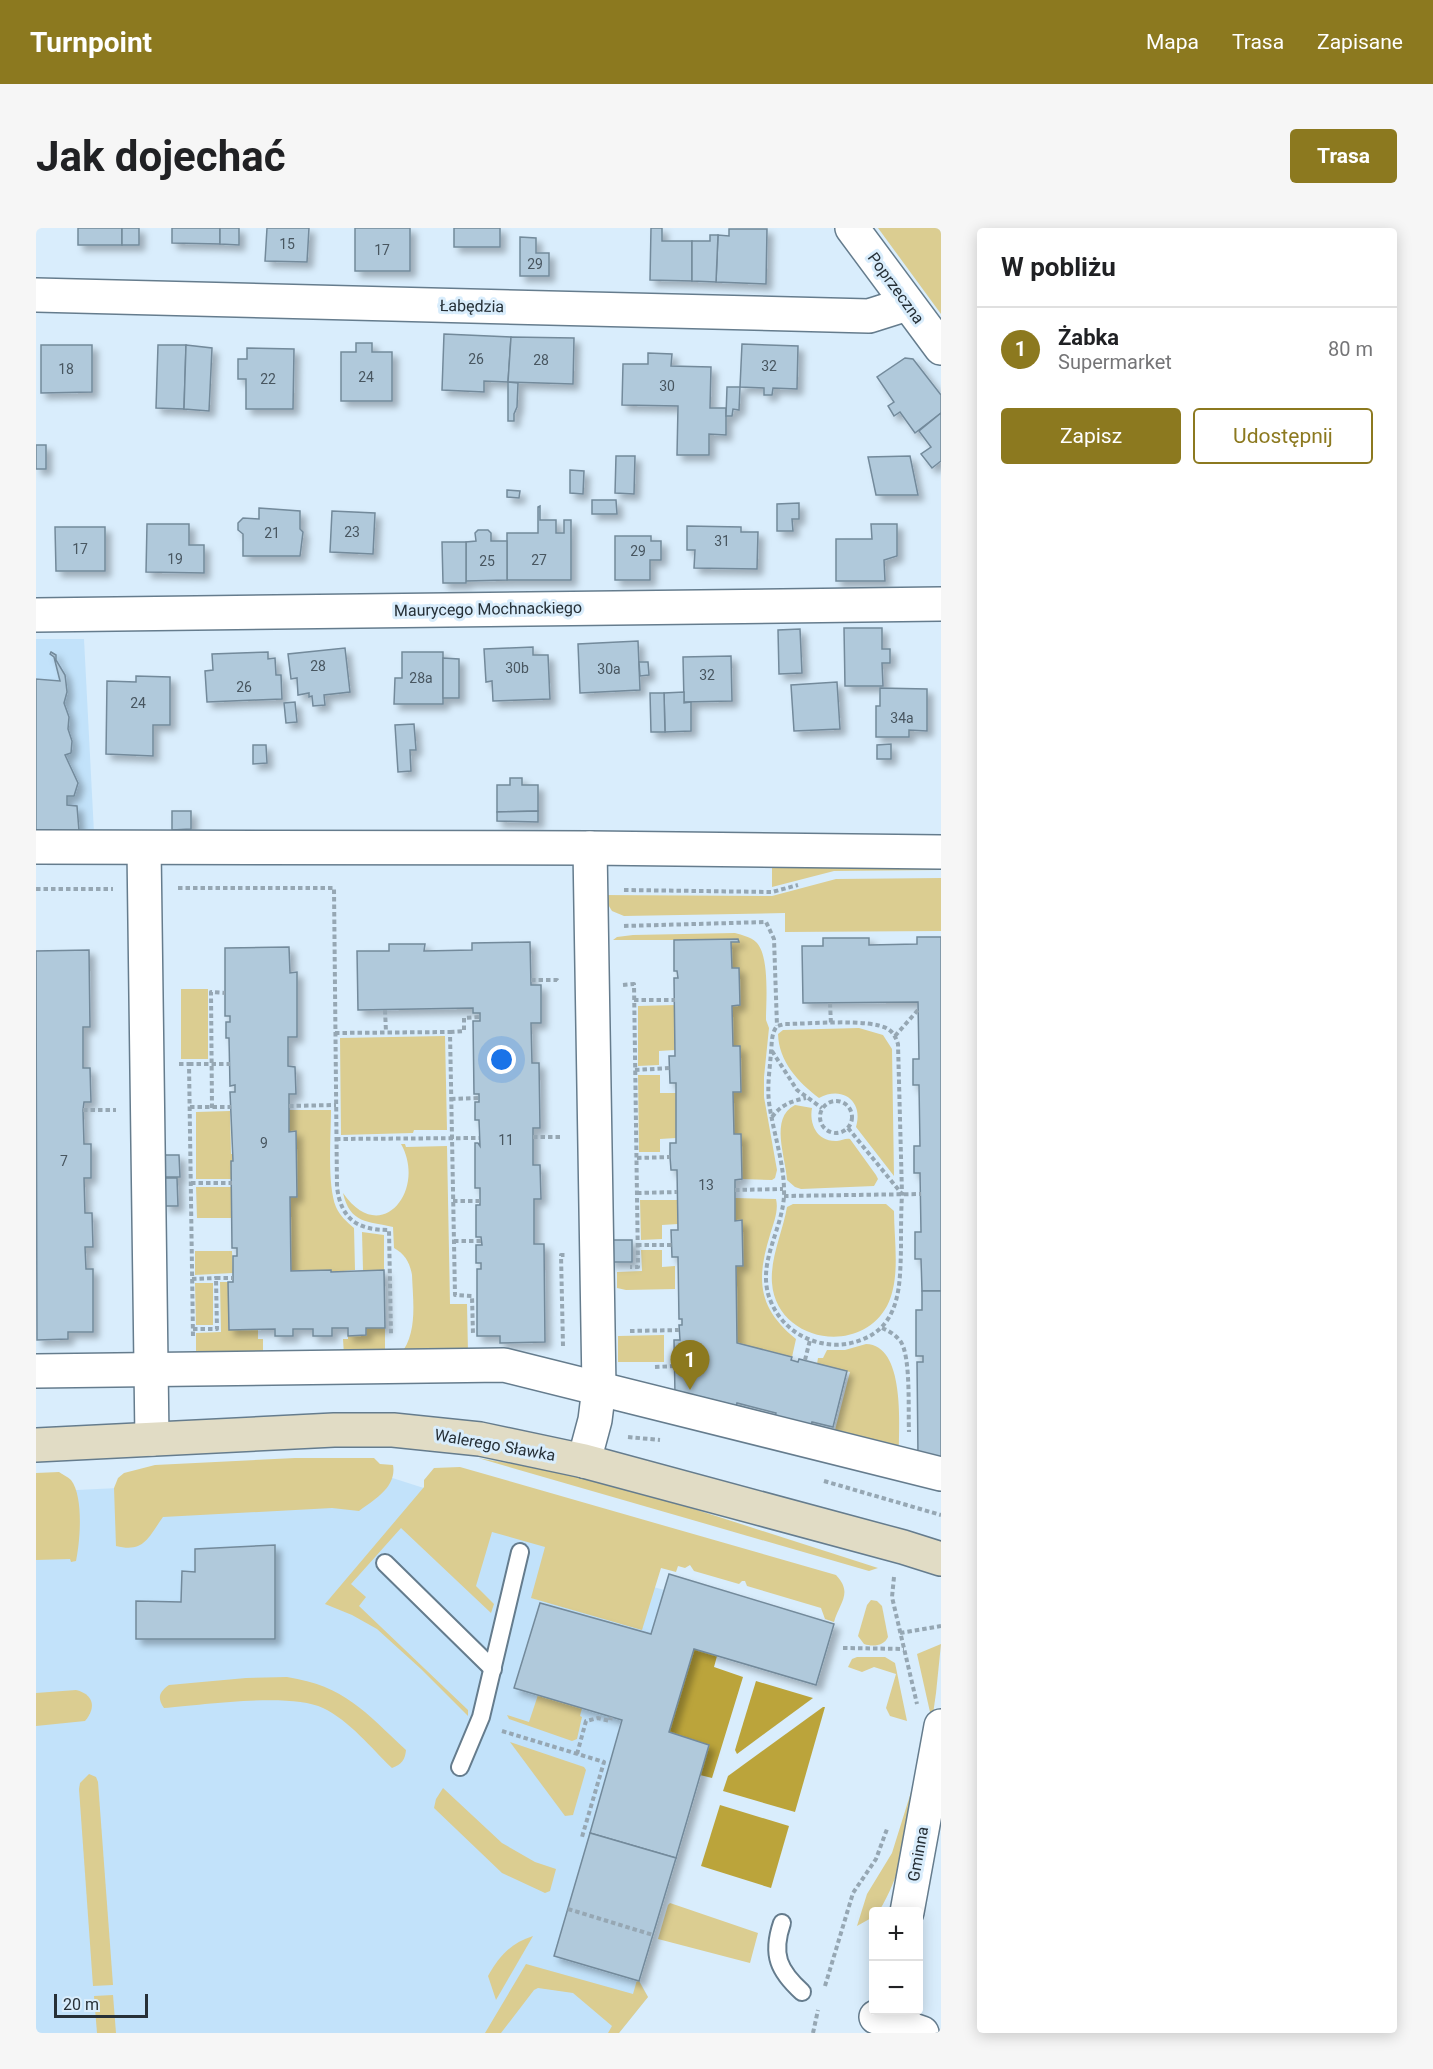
<!DOCTYPE html>
<html lang="pl">
<meta charset="utf-8">
<style>
body{margin:0;font-family:Roboto,sans-serif;background:#f6f6f6;color:#202124}
.controls{position:absolute;right:18px;bottom:18px;display:grid;overflow:hidden;border-radius:6px;box-shadow:0 3px 15px #0003}
.controls button{width:54px;height:54px;display:grid;place-items:center;padding:0;border:0;border-bottom:2px solid #e0e0e0;background:#fff;color:#202124;font:30px sans-serif}
.scale{position:absolute;left:18px;bottom:15px;width:94px;box-sizing:border-box;padding-left:6px;border:3px solid #263037;border-top:0;font-size:16px;line-height:21px;white-space:nowrap;color:#263037;-webkit-text-stroke:4px #d9edfc;paint-order:stroke}
.you{position:absolute;left:466px;top:832px;width:21px;height:21px;margin:-15px;border:4px solid #fff;border-radius:50%;background:#1a73e8;box-shadow:0 0 0 9px #1a73e833}
.badge{display:grid;place-items:center;width:39px;height:39px;border-radius:50%;background:#8c791f;color:#fff;font-size:20px;font-weight:700}
.pin{position:absolute;translate:-50% -50px;filter:drop-shadow(0 2px 3px #0008)}
.pin::after{content:'';position:absolute;top:32px;width:21px;height:18px;background:inherit;clip-path:polygon(0 0,100% 0,50% 100%)}
.list{margin:0;padding:0;list-style:none}
h2{display:flex;justify-content:space-between;align-items:center;height:78px;margin:0;padding:0 24px;font-size:26px}
h2 small{font-size:20px;font-weight:400;color:#757577}
.list li{display:grid;grid-template-columns:39px 1fr auto;gap:18px;align-items:center;box-sizing:border-box;height:84px;padding:0 24px;border-top:2px solid #e0e0e0}
.list b{display:block;font-size:22px;white-space:nowrap}
.list p{margin:0;font-size:20px;white-space:nowrap;color:#757577}
.list em{font-size:20px;font-style:normal;color:#757577}
.actions{display:flex;gap:12px;padding:18px 24px}
.actions a{flex:1;padding:14px 0;border:2px solid #8c791f;border-radius:6px;text-align:center;font-size:21px;color:#8c791f}
.actions .main{background:#8c791f;color:#fff}
.map{position:relative;flex:none;width:905px;height:1805px;overflow:hidden;border-radius:6px}
header{display:flex;align-items:center;gap:36px;box-sizing:border-box;height:84px;padding:0 30px;background:#8c791f;color:#fff}
header strong{font-size:28px}
nav{display:flex;gap:33px;margin-inline-start:auto;font-size:21px}
.intro{display:flex;align-items:center;justify-content:space-between;box-sizing:border-box;height:144px;padding:0 36px}
h1{margin:0;font-size:42px}
.button{padding:15px 27px;border-radius:6px;background:#8c791f;color:#fff;font-size:21px;font-weight:700}
main{display:flex;gap:36px;padding:0 36px}
aside{flex:1;background:#fff;border-radius:6px;box-shadow:0 3px 15px #0003}
.map>svg:first-child{display:block}
.built{fill:#c2e2fa}
.green{fill:#dbcd91}
.forest{fill:#bba43b}
.building{fill:#b0c9db;stroke:#738a9b;stroke-width:1.5;filter:url(#shadow)}
.lines{fill:none;stroke-linecap:round;stroke-linejoin:round}
.lane-casing{stroke:#657c8d;stroke-width:20}
.street-casing{stroke:#657c8d;stroke-width:36}
.secondary-casing{stroke:#657c8d;stroke-width:36}
.path{stroke:#96a7b3;stroke-width:4;stroke-dasharray:4.5 3;stroke-linecap:butt}
.lane{stroke:#fff;stroke-width:16}
.street{stroke:#fff;stroke-width:33}
.secondary{stroke:#e1dcc5;stroke-width:33}
.labels{text-anchor:middle;dominant-baseline:central;stroke-width:6;stroke-linejoin:round;paint-order:stroke}
.number-label{font-size:14px;fill:#485660}
.street-label{font-size:16px;fill:#263037;stroke:#d9edfc}
</style>
<header>
<strong>Turnpoint</strong>
<nav><a>Mapa</a><a>Trasa</a><a>Zapisane</a></nav>
</header>
<div class="intro"><h1>Jak dojechać</h1><a class="button">Trasa</a></div>
<main>
<div class="map">
<svg width="905" height="1805" viewBox="0 0 905 1805">
<defs>
<filter id="shadow"><feDropShadow dx="5.5" dy="5.5" stdDeviation="3" flood-color="#0004"/></filter>
</defs>
<rect width="100%" height="100%" fill="#d9edfc"/>
<g class="built">
<path d="M0,411h48l10,194 -58,-1z"/>
<path d="M347,1247l176,56 -6,27 111,32 5,-16 165,50 -18,61 -122,-36 15,96 -70,235 9,17 -29,36h-583v-541z"/>
</g>
<g class="green">
<path d="M842,0h63v86z"/>
<path d="M736,635l169,2v5l-107,1 -62,16z"/>
<path d="M905,650v53l-156,1v-19l-161,3 -12,-5 -10,-16 170,1 64,-17z"/>
<path d="M699,705c7,2 16,4 21,9 14,13 10,60 10,78l3,8 -5,49v20l13,73 -2,8 -3,2 -30,-1 -1,-45h-7l-1,-42h8l-8,-46 -1,-40 8,-1 -2,-37h-6l-1,-26h8l-1,-2h-125l4,-3 16,-2z"/>
<rect x="145" y="761" width="27" height="70"/>
<path d="M639,777v45l-16,1v14l-21,1v-60z"/>
<path d="M823,800l24,7 9,14 2,127 -38,-49c8,-26 -14,-42 -37,-29 -21,-16 -40,-36 -41,-64l5,-4z"/>
<path d="M409,808l2,94h-33l-1,3 -72,2 -1,-97z"/>
<path d="M602,847h22v18h16v45l-16,1v13h-21z"/>
<path d="M759,877l17,3c-3,16 5,34 25,33 5,0 8,-3 13,-2l26,36 2,4 -4,7 -73,3 -6,-2 -8,-7c-1,-23 -18,-62 8,-75z"/>
<path d="M253,882h42c0,26 -4,74 5,97 4,9 11,15 18,21l1,42 -24,2 -1,-2 -39,1 -1,-74 7,-1 -1,-64h-7z"/>
<path d="M194,883l1,43h2l-1,25h-36v-67z"/>
<path d="M365,916h4l1,3 41,-1 3,158h17l1,49 -68,2c18,-22 13,-53 12,-80 -2,-12 -7,-21 -18,-27l-1,-21c-25,-6 -43,-3 -50,-34 38,55 84,-3 58,-49z"/>
<path d="M160,959h36v31h-35z"/>
<path d="M699,970l41,1c3,12 -3,25 -6,36 -14,45 -12,73 26,104l-4,18 -55,-14 -1,-77h7l-1,-45h-7z"/>
<path d="M604,972h37l1,24 -16,1v14l-21,1z"/>
<path d="M757,976h93l8,7c0,30 7,68 -7,95 -28,51 -111,35 -115,-23 -2,-25 11,-52 15,-76z"/>
<path d="M326,1004l22,3v35h-21z"/>
<path d="M605,1022h21v17l13,-1v23l-49,1 -9,-2v-16l25,-1z"/>
<path d="M159,1023h37l1,22 -38,2z"/>
<path d="M184,1054h8l1,48 29,-1v10h5v17l-67,1v-24l25,-1z"/>
<path d="M159,1055h18v42h-17z"/>
<path d="M330,1100h19v27h-41l-1,-16h5v-3l18,-1z"/>
<path d="M628,1107v27h-46v-26z"/>
<path d="M830,1116c39,1 33,80 33,107l-65,-17 16,-62 -33,-8 1,-6h5l4,-8h18z"/>
<path d="M259,1230h79l6,6 13,1c4,22 -19,35 -34,46l-27,-3 -169,9c-15,21 -19,36 -47,29l-2,-58 4,-10 6,-5 31,-8z"/>
<path d="M442,1230l83,14 130,36 187,60 -9,3z"/>
<path d="M424,1239l376,108c17,18 4,27 -2,47l-9,-3 -4,-11 -74,-22 -2,-5h-3l-3,3 -45,-13 -4,-6 -5,3 -7,-2 -2,6 -15,-4 -19,62 -111,-32 14,-51 -53,-15 -16,54 18,18 -3,9 -90,-85 -50,56 15,13 -7,9 109,104v6l-47,-47 -44,-40 -25,-14 -27,-11 99,-117v-7l10,-12z"/>
<path d="M23,1244c3,2 9,5 12,8 13,17 9,62 5,81l-5,1 -1,-3 -34,1v-87z"/>
<path d="M835,1372l6,1 5,5 6,31c-4,9 -15,10 -24,7l-6,-8 9,-31z"/>
<path d="M905,1416l-5,49 -4,28 -15,-67z"/>
<path d="M821,1429h28l10,6 12,58 -17,-5 -4,-8 10,-34 -22,-7 -12,5 -14,-5 4,-8z"/>
<path d="M251,1449c58,9 78,35 119,73 -1,10 -4,14 -14,18 -21,-20 -42,-47 -69,-60 -32,-16 -121,-3 -159,0 -7,-10 -5,-16 5,-23l77,-7z"/>
<path d="M40,1462c17,4 21,17 9,31l-49,5v-33z"/>
<path d="M502,1467l44,13 -2,8 2,1 -5,22 -5,2 -63,-22 -2,-4 22,7z"/>
<path d="M895,1500c-12,54 -23,138 -52,183l-5,1 -1,5 -16,9 10,-32 25,-41z"/>
<path d="M474,1514l74,25 2,3 -13,45 -8,1z"/>
<path d="M53,1546l7,3 2,5 15,203 -20,1 -14,-197 1,-6z"/>
<path d="M407,1560l59,55 33,19 21,7 -6,22 -5,2 -43,-20 -68,-65 2,-9z"/>
<path d="M634,1675l88,30 -8,30 -92,-24 10,-34z"/>
<path d="M497,1708l-37,64 -8,-24c11,-20 23,-33 45,-40z"/>
<path d="M490,1736l107,30 4,-14 2,1 9,16 -29,36h-11l4,-7 -39,-33 -35,-5 -4,2 -33,43h-16z"/>
<path d="M77,1767l3,38h-19l-3,-37z"/>
</g>
<g class="forest">
<path d="M658,1421l23,7 -3,11 29,10 -31,101 -12,-3 9,-30 -40,-13z"/>
<path d="M720,1453l57,17 -76,56 -2,-4z"/>
<path d="M787,1479h2l-30,105 -72,-21 5,-15z"/>
<path d="M684,1577l69,21 -18,62 -70,-22z"/>
</g>
<g class="building">
<rect x="42" y="0" width="44" height="17"/>
<rect x="86" y="0" width="17" height="17"/>
<path d="M136,0h48v16l-48,-1z"/>
<path d="M184,0h19v17l-19,-1z"/>
<path d="M231,0h42l-2,34 -42,-1z"/>
<rect x="319" y="0" width="55" height="43"/>
<rect x="418" y="0" width="46" height="19"/>
<path d="M615,0h11v13h30v40l-42,-1z"/>
<path d="M693,1h38l-1,55 -50,-2 2,-47 11,1z"/>
<path d="M674,7h8l-2,47 -24,-1v-40h18z"/>
<path d="M484,9l16,1v15h13v23h-29z"/>
<path d="M408,106l67,3 -3,45 -24,-1v11l-42,-2z"/>
<path d="M475,109l63,1 -1,46 -65,-2z"/>
<path d="M320,115h16v9h20v49h-51v-49h15z"/>
<path d="M706,116l56,2 -1,43 -24,-1 -1,7h-8v-7l-24,-1z"/>
<path d="M5,117h51v47l-51,1z"/>
<path d="M122,117h28l-2,64 -28,-1z"/>
<path d="M150,117l26,3 -3,63 -25,-2z"/>
<path d="M211,120l47,1 -1,60h-47v-30h-8v-20h9z"/>
<path d="M612,125l24,1 -1,12 40,1 -1,41h16v27l-17,-1v21h-32l1,-49 -56,-1 1,-41h25z"/>
<path d="M869,130l8,1 28,36v18l-26,20 -15,-21 -6,4 -6,-10 6,-4 -17,-25z"/>
<path d="M472,154l10,1 -1,24 -3,7v7h-6z"/>
<path d="M691,159h13l-1,23 -6,-1 -1,7h-6z"/>
<path d="M905,185v48l-9,7 -11,-14 10,-7 -12,-16z"/>
<rect x="0" y="217" width="10" height="24"/>
<path d="M580,228h19l-1,38 -19,-1z"/>
<path d="M874,228l8,39h-42l-8,-38z"/>
<path d="M534,242l14,1 -1,23 -13,-1z"/>
<path d="M471,262l13,1 -1,7 -12,-1z"/>
<path d="M556,272h24l1,14h-25z"/>
<path d="M763,275v16h-7l1,12h-16v-27z"/>
<path d="M504,278v14h16v13h8v-13h7v60h-64v-47h31v-26z"/>
<path d="M223,280l41,3v18l3,3 -3,24h-57v-22l-5,-4v-7l5,-5 16,1z"/>
<path d="M296,283l43,2 -2,41 -43,-2z"/>
<path d="M111,296h42v21h15v28l-58,-1z"/>
<path d="M835,296h26v32l-13,4 1,21h-49v-42h36z"/>
<path d="M651,298l54,1v5h17l-1,37 -63,-1 1,-18h-8z"/>
<path d="M19,299h50v44h-49z"/>
<path d="M442,302h10l3,3v8h16v39l-41,1v-39l10,-1 -1,-8z"/>
<path d="M579,308h36v5h10v19h-11v20h-35z"/>
<path d="M406,314h24v41h-23z"/>
<path d="M808,400h38v21h8v14h-8l1,23h-38z"/>
<path d="M764,401l2,44 -23,1 -1,-44z"/>
<path d="M602,413l2,49 -60,3 -2,-49z"/>
<path d="M497,419v8h15l2,44 -57,2 -1,-20 -6,1 -2,-33z"/>
<path d="M309,420l5,44 -26,3 1,10 -12,1 -1,-10 -3,1v-4l-11,2 -1,-17 -6,1 -3,-25z"/>
<path d="M15,424l5,3v5l9,15 1,8 1,9 -3,11 5,14 -1,12 4,12 -1,12 -6,2 13,28 -4,13h-7v9l10,1 2,25h-43v-152l24,2 -6,-24 -4,-3z"/>
<path d="M232,424v7l7,-1 1,17h5l1,24 -75,3 -2,-31 8,-1 -1,-16z"/>
<path d="M366,424h41v52h-49l1,-26h7z"/>
<path d="M695,428l1,45 -48,1 -1,-45z"/>
<path d="M407,430l16,1v39h-16z"/>
<path d="M603,434h9l1,13 -9,1z"/>
<path d="M100,448l34,1v48h-17v31l-47,-2 1,-73 29,1z"/>
<path d="M801,454l3,47 -46,2 -3,-46z"/>
<path d="M844,460l47,1v42l-18,-1v7h-33v-31h4z"/>
<path d="M648,464v11l7,-1v29l-26,1 -1,-39z"/>
<path d="M614,465h14l1,39h-14z"/>
<path d="M259,474l2,20 -11,1 -2,-20z"/>
<path d="M378,496l2,26h-6l1,21 -13,1 -3,-47z"/>
<path d="M855,516v15h-14v-14z"/>
<path d="M217,517h13l1,18 -14,1z"/>
<path d="M474,550h12v7h16v26l-41,1v-27h13z"/>
<path d="M136,583h19v18l-19,1z"/>
<path d="M502,583v11l-41,-1v-9z"/>
<path d="M881,709h24v354h-19l-1,-32h-6v-27h6l-1,-59h-6v-27h6l-1,-61h-6v-26h6l-1,-57 -115,1 -1,-57h21v-8h46v7l48,-1z"/>
<path d="M702,711l1,3h-8l1,26h7l1,37 -8,1 1,40h7l1,46h-8l1,42h7l1,45 -7,1v41l7,-1 1,46h-7l1,77 55,14 -1,3 7,2 1,-3 48,12 -14,56 -21,-5 -2,7 -36,-9 2,-7 -39,-10 -2,7 -60,-15 -1,-55h6l-1,-15h3v-6h-3l-1,-62h-6l-1,-27h7l-1,-60h-6l-1,-13v-14h6v-60h-6l-1,-27h6l-1,-78h4l-1,-7h-3v-31z"/>
<path d="M494,714l1,43h10v38h-10l1,40h7l1,65h-7v37h7l1,34h-7v45h10l1,98 -45,1v-7h-23v-67h4v-6h-5v-18h6l-1,-8h-5v-32h4v-17h-5v-45h3l2,3 -1,-26h-4v-18h4v-8h-5l-1,-73h7v-8h-7v-5l-115,2 -1,-59h32v-7h36l-1,7 48,-1v-7z"/>
<path d="M253,719l1,26 7,-1v65h-9v29l7,1 1,27h-7v38l7,-1 1,66h-7l1,74 40,-1v2l53,-2 1,58h-19v7l-18,1v-8h-16v8h-19v-7h-20v7h-18v-7l-46,1 -1,-48h5v-26h4v-8h-5l-1,-87h2l-3,-69h5v-7l-5,1 -1,-48h-3v-16h4v-6h-5v-68z"/>
<path d="M53,722l1,77h-7v41h7l1,34h-7l-1,8 1,34h7v34h-7l1,35h7l1,34h-8l1,22h7v63h-25v7l-31,1 -1,-389z"/>
<path d="M125,927h18l1,22h-18z"/>
<path d="M128,950h13l1,28h-13z"/>
<rect x="573" y="1012" width="23" height="22"/>
<path d="M886,1063h19v170l-23,-5 -1,-94h6v-6h-7v-46h6z"/>
<path d="M239,1317v94h-139v-38l45,1 1,-31 13,1v-23z"/>
<path d="M633,1346l165,50 -18,61 -122,-36 -25,83 40,13 -33,113 -86,-25 32,-113 -108,-32 26,-85 111,31z"/>
<path d="M554,1605l86,25 -37,123 -85,-25z"/>
</g>
<g class="lines">
<defs>
<g id="lane">
<path d="M349,1335l108,106"/>
<path d="M424,1539l21,-50 39,-165"/>
<path d="M746,1695c-11,32 -3,48 20,69"/>
</g>
<g id="street">
<path d="M816,0l89,120"/>
<path d="M0,67l833,21 38,-12"/>
<path d="M0,387l905,-11"/>
<path d="M0,619l554,1"/>
<path d="M108,620l8,591"/>
<path d="M0,1143l468,-6 437,109"/>
<path d="M548,1233l11,-41 4,-32 -9,-540 351,4"/>
<path d="M871,1684l34,-186"/>
<path d="M840,1789l46,16"/>
</g>
<path id="secondary" d="M0,1217l298,-15h59l87,9 104,22 319,86 38,12"/>
</defs>
<use href="#lane" class="lane-casing"/>
<use href="#street" class="street-casing"/>
<use href="#secondary" class="secondary-casing"/>
<g class="path">
<path d="M142,660h156l3,299c4,32 20,43 52,43l2,106"/>
<path d="M0,661h77"/>
<path d="M588,662l148,2 26,-7"/>
<path d="M588,698l142,-4 8,17 3,87"/>
<path d="M495,752h26l2,2"/>
<path d="M587,757l11,-1 4,283h-8"/>
<path d="M598,772h41"/>
<path d="M794,775l1,21"/>
<path d="M349,782l1,22"/>
<path d="M414,804l14,-1v-13l16,-1"/>
<path d="M299,805l115,-1 5,263 17,1 1,38"/>
<path d="M859,808l23,-26"/>
<path d="M736,823l25,39 25,18"/>
<path d="M143,836h10l4,273"/>
<path d="M153,836h41"/>
<path d="M599,842l35,-2"/>
<path d="M415,871l28,-1"/>
<circle cx="800" cy="889" r="16"/>
<path d="M253,878l47,-1"/>
<path d="M154,879h41"/>
<path d="M176,880l-1,-116 14,1"/>
<path d="M47,882h33"/>
<path d="M736,889c9,-12 19,-16 34,-19"/>
<path d="M812,900l54,66c-1,18 -1,36 -1,54 -1,36 0,77 -40,92 -13,5 -27,6 -40,3 -23,-5 -41,-20 -50,-41 -16,-37 11,-70 13,-106 1,-32 -11,-63 -15,-94 -2,-17 1,-34 2,-50 1,-9 0,-18 6,-26l8,-2c23,0 85,-6 103,5 6,4 8,9 10,15l4,150"/>
<path d="M497,909h27"/>
<path d="M300,911l143,-1"/>
<path d="M601,930l33,-1"/>
<path d="M155,955h41"/>
<path d="M699,962l48,-1"/>
<path d="M601,965l40,-1"/>
<path d="M748,968l137,-2"/>
<path d="M417,973h27"/>
<path d="M418,1013h28"/>
<path d="M601,1017h35"/>
<path d="M156,1051l24,-1"/>
<path d="M846,1100c7,3 14,7 19,14 10,16 7,70 8,90"/>
<path d="M157,1101h24l-1,-51h17"/>
<path d="M594,1103l49,-1"/>
<path d="M527,1118l-2,-91h4"/>
<path d="M769,1132l5,-20"/>
<path d="M619,1139l20,-1"/>
<path d="M592,1209l32,3"/>
<path d="M788,1253l117,34"/>
<path d="M858,1349l-2,20 25,107"/>
<path d="M864,1405l41,-7"/>
<path d="M807,1420l61,1"/>
<path d="M466,1503l102,31 -22,75"/>
<path d="M541,1526l9,-33 12,-3 12,3 1,-4"/>
<path d="M532,1681l85,26"/>
<path d="M789,1758l28,-93 23,-34 11,-30"/>
<path d="M777,1805l5,-23"/>
</g>
<use href="#lane" class="lane"/>
<use href="#street" class="street"/>
<use href="#secondary" class="secondary"/>
</g>
<g class="labels">
<g class="number-label">
<text x="251" y="16">15</text>
<text x="346" y="22">17</text>
<text x="499" y="36">29</text>
<text x="440" y="131">26</text>
<text x="505" y="132">28</text>
<text x="733" y="138">32</text>
<text x="30" y="141">18</text>
<text x="330" y="149">24</text>
<text x="232" y="151">22</text>
<text x="631" y="158">30</text>
<text x="316" y="304">23</text>
<text x="236" y="305">21</text>
<text x="686" y="313">31</text>
<text x="44" y="321">17</text>
<text x="602" y="323">29</text>
<text x="139" y="331">19</text>
<text x="503" y="332">27</text>
<text x="451" y="333">25</text>
<text x="282" y="438">28</text>
<text x="481" y="440">30b</text>
<text x="573" y="441">30a</text>
<text x="671" y="447">32</text>
<text x="385" y="450">28a</text>
<text x="208" y="459">26</text>
<text x="102" y="475">24</text>
<text x="866" y="490">34a</text>
<text x="470" y="912">11</text>
<text x="228" y="915">9</text>
<text x="28" y="933">7</text>
<text x="670" y="957">13</text>
</g>
<g class="street-label">
<text transform="translate(860 60) rotate(54)">Poprzeczna</text>
<text transform="translate(436 78) rotate(1)">Łabędzia</text>
<text transform="translate(452 381) rotate(-1)">Maurycego Mochnackiego</text>
<text transform="translate(459 1217) rotate(10)">Walerego Sławka</text>
<text transform="translate(882 1626) rotate(-80)">Gminna</text>
</g>
</g>
</svg>
<div class="controls">
<button>+</button>
<button>−</button>
</div>
<div class="scale">20 m</div>
<div class="you"></div>
<div class="pin badge" style="left:654px;top:1162px">1</div>
</div>
<aside>
<h2>W pobliżu<small></small></h2>
<ul class="list">
<li><span class="badge">1</span><div><b>Żabka</b><p>Supermarket</p></div><em>80 m</em></li>
</ul>
<div class="actions"><a class="main">Zapisz</a><a>Udostępnij</a></div>
</aside>
</main>
